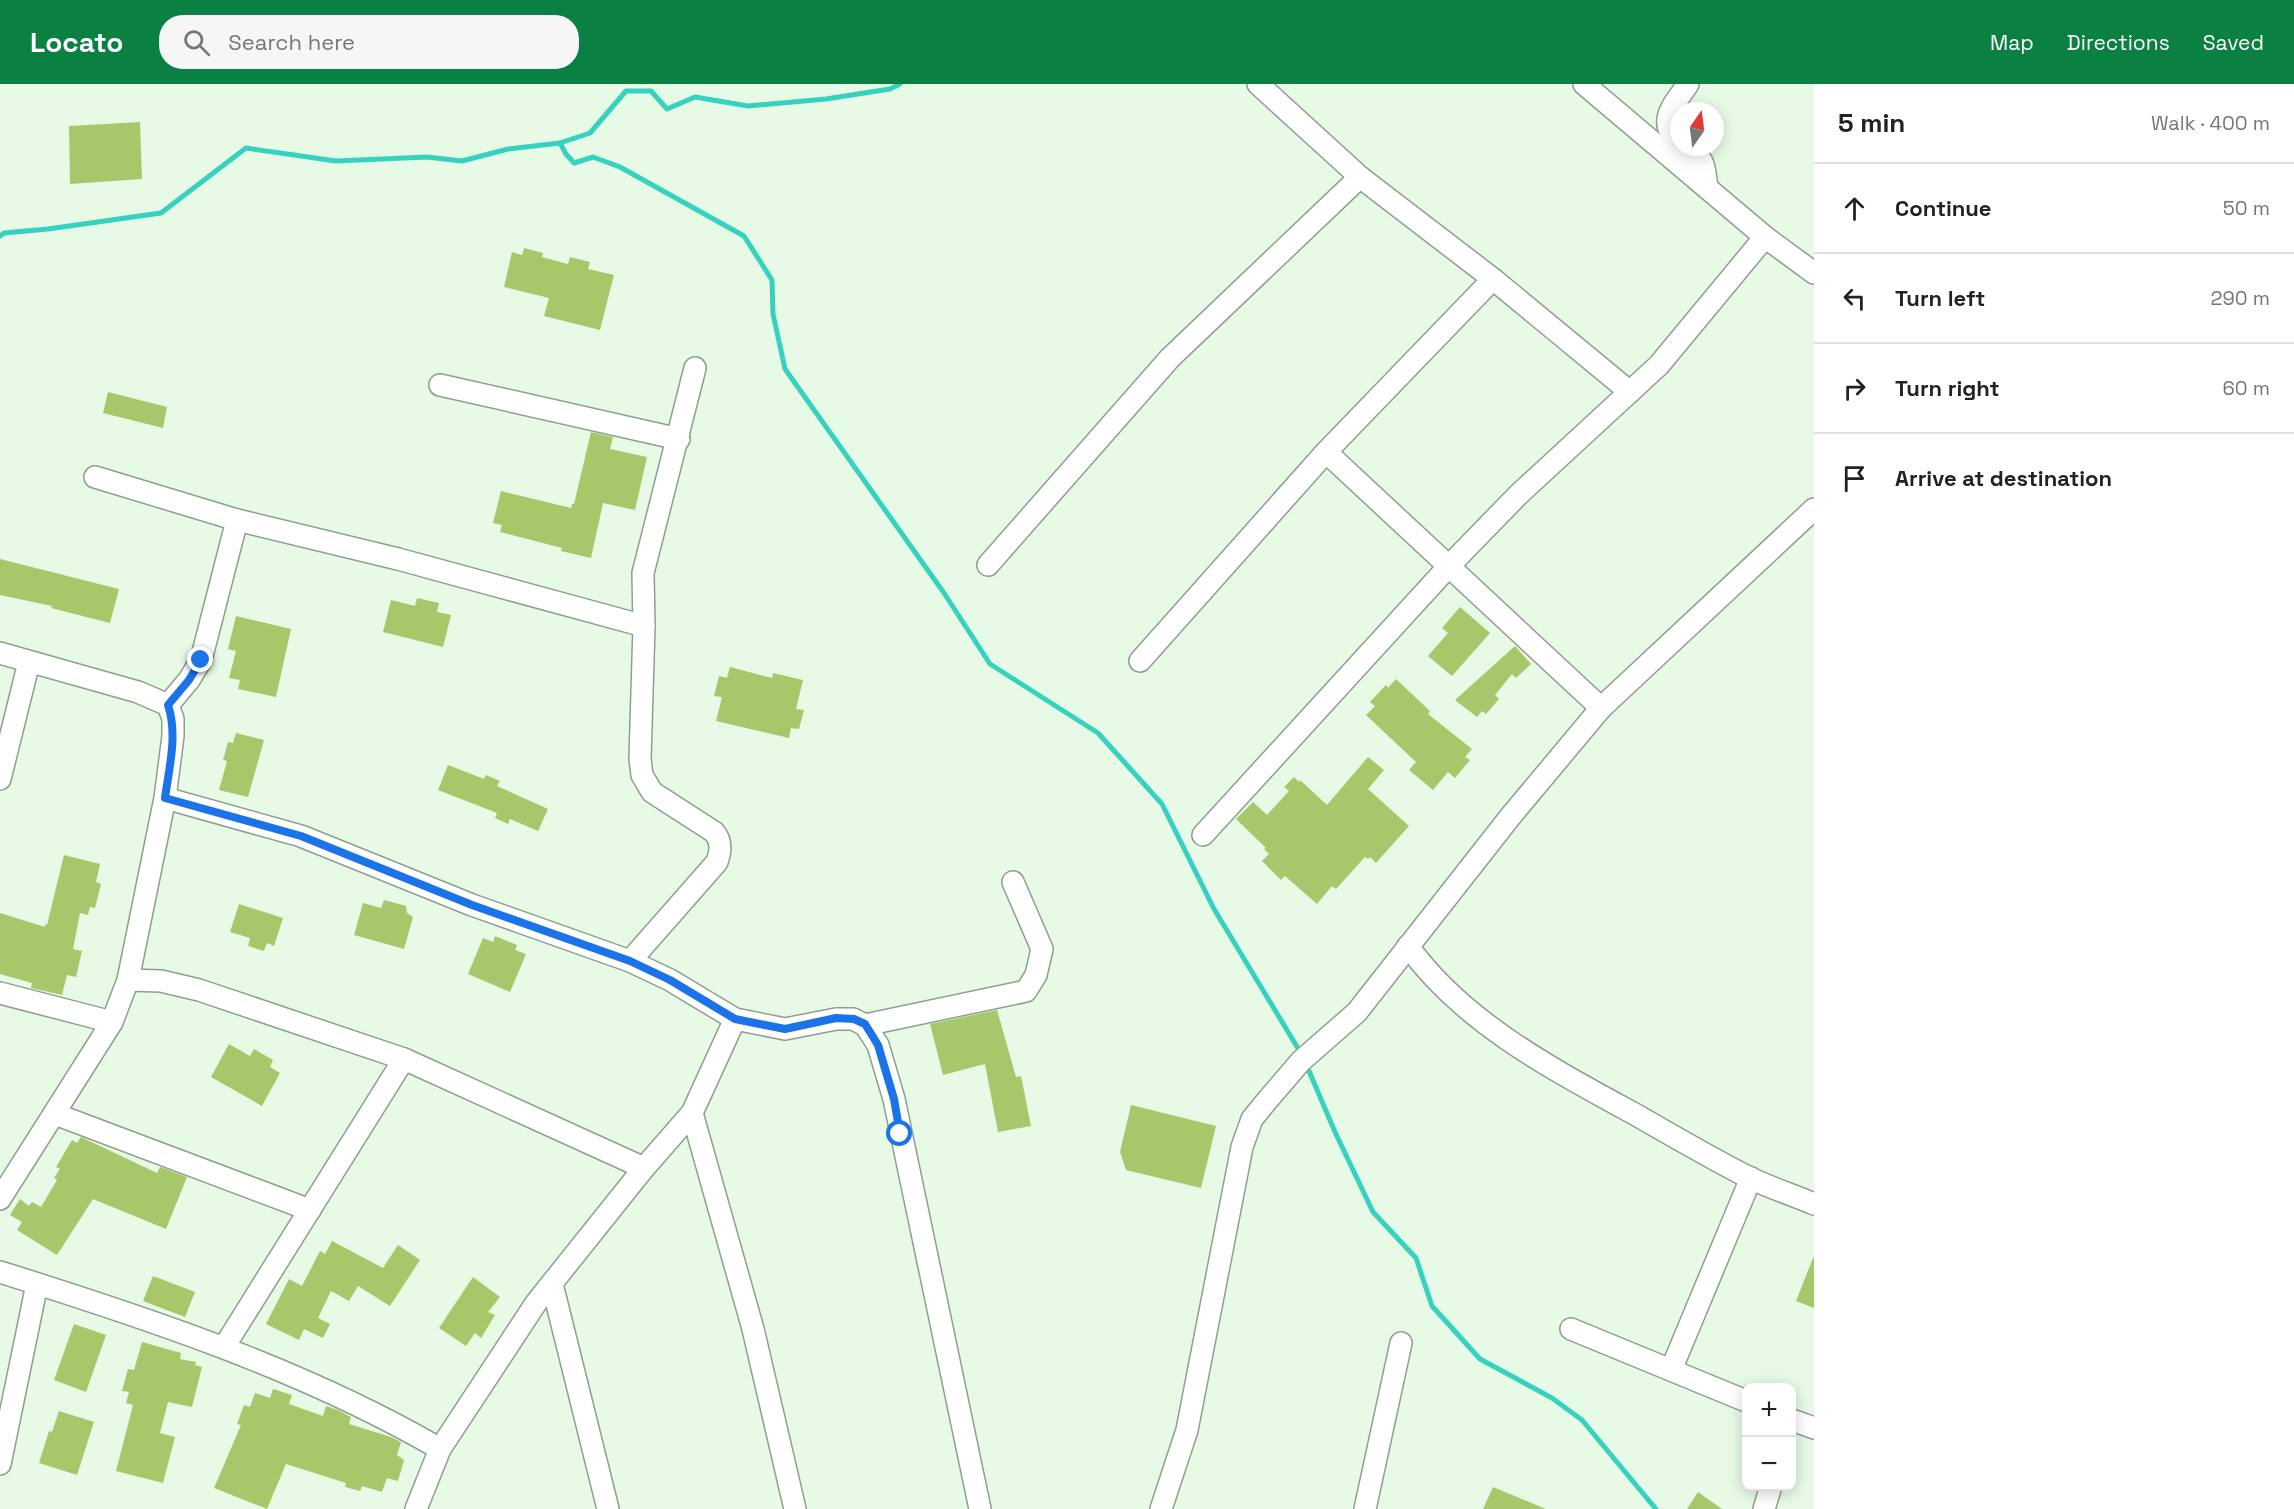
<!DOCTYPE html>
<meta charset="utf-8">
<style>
body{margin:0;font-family:"Space Grotesk",sans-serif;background:#f6f6f6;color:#222}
.controls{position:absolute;right:18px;bottom:18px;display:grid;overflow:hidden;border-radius:12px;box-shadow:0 3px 15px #0003}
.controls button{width:54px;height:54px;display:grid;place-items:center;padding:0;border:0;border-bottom:2px solid #e0e0e0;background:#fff;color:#222;font:30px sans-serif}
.compass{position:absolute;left:1670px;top:18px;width:54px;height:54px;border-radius:50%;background:#fff;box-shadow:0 3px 15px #0003;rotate:14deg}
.stop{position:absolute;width:18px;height:18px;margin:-14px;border:4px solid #1a73e8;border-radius:50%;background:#fff}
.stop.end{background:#1a73e8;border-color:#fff;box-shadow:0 2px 6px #0008}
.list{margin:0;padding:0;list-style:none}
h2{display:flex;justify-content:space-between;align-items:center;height:78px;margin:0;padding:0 24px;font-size:26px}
h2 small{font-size:20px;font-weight:400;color:#767676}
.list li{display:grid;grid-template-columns:39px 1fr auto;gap:18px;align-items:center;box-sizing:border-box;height:90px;padding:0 24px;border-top:2px solid #e0e0e0}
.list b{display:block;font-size:22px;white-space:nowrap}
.list em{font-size:20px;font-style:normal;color:#767676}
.icon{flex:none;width:33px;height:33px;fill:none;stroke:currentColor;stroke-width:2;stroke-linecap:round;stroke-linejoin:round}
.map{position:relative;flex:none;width:1814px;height:1425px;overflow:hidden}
header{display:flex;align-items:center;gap:36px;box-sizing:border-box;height:84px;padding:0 30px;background:#0b8043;color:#fff}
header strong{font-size:28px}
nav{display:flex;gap:33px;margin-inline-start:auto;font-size:21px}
.search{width:420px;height:54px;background:#f6f6f6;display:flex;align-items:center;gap:15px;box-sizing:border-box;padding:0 21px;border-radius:24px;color:#767676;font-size:22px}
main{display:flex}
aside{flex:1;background:#fff}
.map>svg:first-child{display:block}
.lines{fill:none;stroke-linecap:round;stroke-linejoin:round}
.stream{stroke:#37d1c0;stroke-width:5}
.building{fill:#a7c86a}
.minor-casing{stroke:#8ea08d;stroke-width:24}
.minor{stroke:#fff;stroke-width:21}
.route{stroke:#1a73e8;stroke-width:8}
</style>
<header>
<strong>Locato</strong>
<div class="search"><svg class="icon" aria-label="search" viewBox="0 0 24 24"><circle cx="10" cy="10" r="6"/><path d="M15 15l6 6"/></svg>Search here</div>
<nav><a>Map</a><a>Directions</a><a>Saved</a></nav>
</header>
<main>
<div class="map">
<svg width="1814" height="1425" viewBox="0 0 1814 1425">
<rect width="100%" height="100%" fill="#e6fae6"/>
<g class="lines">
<g class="stream">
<path d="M560,59l6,11 8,9 19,-6 27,10 124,69 28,44 1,34 12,55 159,224 46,71 108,69 64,71 52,105 88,146"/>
<path d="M0,152l4,-3 44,-4 113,-16 85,-65 90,13 91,-4 35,4 46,-12 52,-6 30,-10 36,-42h25l16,18 28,-12 53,9 78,-7 64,-10 10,-5"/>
<path d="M1306,980l29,68 38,80 43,46 16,48 48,53 72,39 30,22 74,89"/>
</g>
</g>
<g class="building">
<path d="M140,38l2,57 -72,5 -1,-58z"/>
<path d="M524,164l19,5 -1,4 26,7 2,-7 20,5 -2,7 26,6 -14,55 -56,-14 5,-18 -45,-11 8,-35 10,3z"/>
<path d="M108,308l59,15 -4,21 -60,-15z"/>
<path d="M591,348l22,5 -3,12 37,8 -12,53 -32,-7 -12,55 -30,-7 1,-3 -62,-16 2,-7 -9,-2 8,-32 70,17 1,-4h2z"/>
<path d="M0,475l119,30 -9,34 -59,-15 1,-2 -52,-11z"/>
<path d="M417,514l22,5 -2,9 14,3 -8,32 -60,-15 8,-32 24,6z"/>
<path d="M1460,523l30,26 -38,43 -24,-20 20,-23 -6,-5z"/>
<path d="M236,532l55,13 -15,68 -38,-8 2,-9 -11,-2 7,-27 -8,-2z"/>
<path d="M1515,562l16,18 -15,14 -4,-4 -17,21 4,4 -13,15 -4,-3 -5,6 -22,-17z"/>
<path d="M730,583l42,11 1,-5 30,7 -7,29 8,1 -5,19 -8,-1 -2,10 -73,-17 6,-24 -8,-1 5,-20 8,2z"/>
<path d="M1396,595l34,32 -2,3 44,35 -7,8 5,3 -15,18 -7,-6 -15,18 -24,-20 7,-8 -50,-47 9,-9 -5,-4 16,-17 2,3z"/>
<path d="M236,649l28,7 -16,57 -29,-7 8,-29 -4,-1 5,-18 5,1z"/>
<path d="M1368,673l16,13 -16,19 41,37 -33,37 -6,-6 -2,2 -3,-2 -29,32 -4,-3 -15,18 -32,-28 -4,4 -19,-19 7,-7 -5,-5 2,-1 -30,-29 17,-17 14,13 22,-24 -5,-4 10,-10 5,5 1,-2 27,25z"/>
<path d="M448,681l36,14 2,-4 14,6 -3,5 51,23 -10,22 -28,-12 -2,5 -13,-6 2,-5 -59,-23z"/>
<path d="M64,771l36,9 -4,18 5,2 -6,24 -5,-1 -2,8 -8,-2 -7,36 9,2 -6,26 -9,-2 -5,20 -31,-7 1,-5 -32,-9v-61l45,14v-3l2,1z"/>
<path d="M384,816l22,6 1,7 6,4 -9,32 -50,-14 9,-32 18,5z"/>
<path d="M239,820l44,14 -9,28 -7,-3 -3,8 -16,-5 2,-8 -20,-6z"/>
<path d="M495,852l22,9 -2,5 11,4 -16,38 -42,-18 15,-36 10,4z"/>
<path d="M997,926l19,67 5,-1 10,50 -33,6 -13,-68 -42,11 -13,-51z"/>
<path d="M229,960l21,12 4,-7 19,11 -3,7 10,6 -18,33 -51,-29z"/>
<path d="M1131,1021l85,21 -15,62 -75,-18 -6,-18z"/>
<path d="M81,1053l76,36 3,-6 27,10 -21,52 -73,-30 -36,56 -40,-25 5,-8 -12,-7 10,-16 9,7 3,-4 9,5 16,-27 -3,-2 6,-9 -4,-2 16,-27 5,3z"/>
<path d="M332,1157l51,27 15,-23 22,15 -30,46 -32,-20 -9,15 -18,-10 -13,27 12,6 -7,14 -19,-9 -5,11 -33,-16 23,-45 13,7 18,-35 5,3z"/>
<path d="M1813,1174h1v50l-18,-7z"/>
<path d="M153,1192l42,16 -10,25 -42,-16z"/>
<path d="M473,1193l27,20 -12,15 7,3 -14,23 -6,-5 -9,13 -27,-18z"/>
<path d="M74,1240l32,11 -20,57 -32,-12z"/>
<path d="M142,1258l39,11 -1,6 16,3 -1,3 7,2 -10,40 -24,-5 -8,31 15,4 -12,46 -47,-12 17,-66 -7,-2 3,-11 -7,-1 6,-22 6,1z"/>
<path d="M273,1305l19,6 -3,9 34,12 3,-10 12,4 13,7 -2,7 42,13 10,5 -4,13 7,5 -6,21 -11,-3 -5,14 -20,-6 -2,5 -15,-4 1,-4 -60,-19 -19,45 -53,-21 27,-63 -4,-1 7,-19 6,2 5,-14 15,5z"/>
<path d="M59,1327l35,11 -17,53 -38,-12 10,-32 3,1z"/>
<path d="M1493,1403l53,22h-63z"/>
<path d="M1698,1408l24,17h-35z"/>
</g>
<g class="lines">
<defs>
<g id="minor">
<path d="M1258,0l102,93 133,102 137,113"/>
<path d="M1584,0l181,153 49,36"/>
<path d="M1679,59c-24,-22 -4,-39 9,-59"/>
<path d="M1686,63c20,13 18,18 21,41"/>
<path d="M440,301l239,54"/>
<path d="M1326,368l275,256"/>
<path d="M95,393l142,43 161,39 246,67"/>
<path d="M988,481l182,-207 190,-181"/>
<path d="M0,569l138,39 30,13 5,14v17l-8,62 -37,182 -16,42 -112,177"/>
<path d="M1140,577l186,-209 167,-173"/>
<path d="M168,621l21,-25 12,-20 36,-140"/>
<path d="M0,695l29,-117"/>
<path d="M165,714l136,38 171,69 158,56 40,19 65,39 50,10 51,-10h17l12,6 13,20 16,54 86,410"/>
<path d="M1203,751l246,-269 69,-71 141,-130 106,-128"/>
<path d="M1408,862c56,78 148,125 230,170 37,21 74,43 112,62 21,10 43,17 64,26"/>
<path d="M630,877l87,-99c4,-11 5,-21 -3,-30l-62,-40 -10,-17 -2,-16 4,-133 -1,-53 52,-205"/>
<path d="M128,896l33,1 38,9 205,69 240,109"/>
<path d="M0,909l112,29"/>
<path d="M865,941l161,-34 10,-16 6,-26 -29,-67"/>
<path d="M692,1029l61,216 42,180"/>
<path d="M55,1030l255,96"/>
<path d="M0,1188c150,47 304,98 440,177l-24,60"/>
<path d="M552,1200l56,225"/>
<path d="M1571,1245l175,72"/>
<path d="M224,1263l180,-288"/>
<path d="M1671,1286l80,-192"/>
<path d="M1792,1336l22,8"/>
<path d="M440,1365l96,-146 108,-135 48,-55 43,-94"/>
<path d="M0,1380l37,-180"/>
<path d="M1161,1425l26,-79 55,-283 10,-28 13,-16 36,-42 56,-49 153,-195 91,-109 213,-199"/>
<path d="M1365,1425l36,-166"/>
<path d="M1764,1425l7,-23"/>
</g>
</defs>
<use href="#minor" class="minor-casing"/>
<use href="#minor" class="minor"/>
</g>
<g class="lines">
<path class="route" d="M201,576l-12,20 -21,25c10,30 1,63 -3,93l136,38 171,69 158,56 40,19 65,39 50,10 51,-11 18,1 11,5 13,21 16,54 6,35"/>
</g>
</svg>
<div class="controls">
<button>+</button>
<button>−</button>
</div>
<svg class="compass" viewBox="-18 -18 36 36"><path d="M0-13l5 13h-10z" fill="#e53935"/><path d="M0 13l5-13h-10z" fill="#767676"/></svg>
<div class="stop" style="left:900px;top:1050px"></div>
<div class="stop end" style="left:201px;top:576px"></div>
</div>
<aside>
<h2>5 min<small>Walk · 400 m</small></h2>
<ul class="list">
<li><svg class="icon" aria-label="ahead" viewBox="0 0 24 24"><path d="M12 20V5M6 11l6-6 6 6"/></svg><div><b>Continue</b></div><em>50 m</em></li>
<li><svg class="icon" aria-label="left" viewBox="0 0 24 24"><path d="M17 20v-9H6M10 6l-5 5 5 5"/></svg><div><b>Turn left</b></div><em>290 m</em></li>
<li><svg class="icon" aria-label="right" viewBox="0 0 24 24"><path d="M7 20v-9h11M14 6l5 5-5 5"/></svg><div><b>Turn right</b></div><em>60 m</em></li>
<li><svg class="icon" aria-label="arrive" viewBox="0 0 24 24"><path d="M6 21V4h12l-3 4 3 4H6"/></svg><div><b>Arrive at destination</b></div></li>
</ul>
</aside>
</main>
